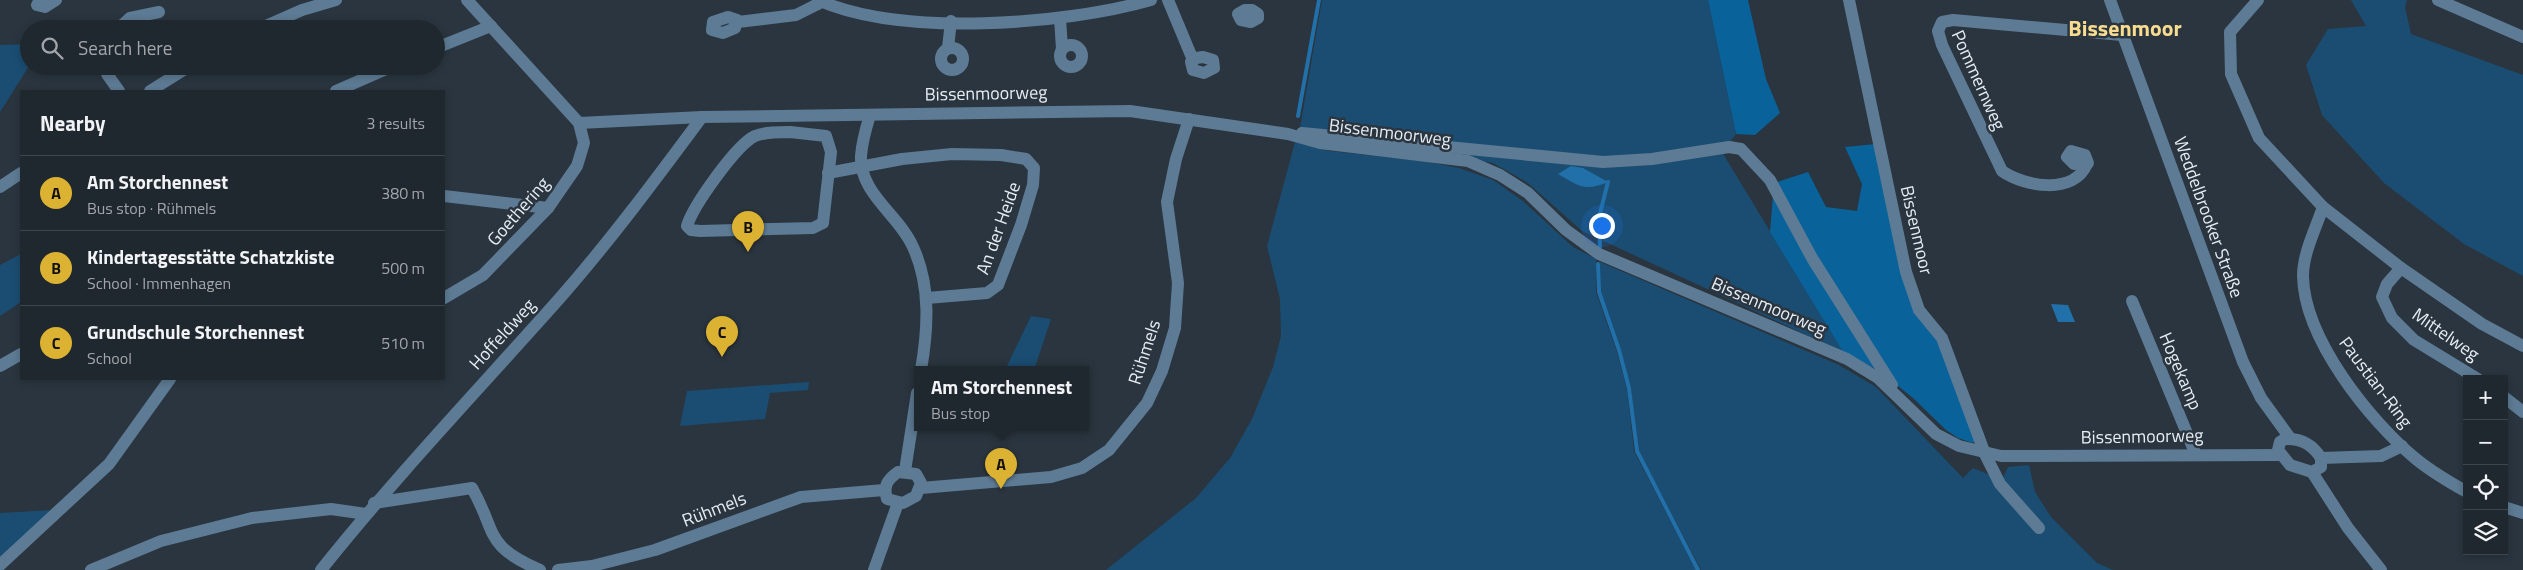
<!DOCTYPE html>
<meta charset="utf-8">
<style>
body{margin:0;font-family:"Titillium Web",sans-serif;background:#2d343b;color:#f1f3f6}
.controls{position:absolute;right:15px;bottom:15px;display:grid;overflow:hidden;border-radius:0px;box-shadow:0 2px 8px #0003}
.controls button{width:45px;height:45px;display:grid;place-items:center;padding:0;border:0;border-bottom:1px solid #3d444b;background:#20282f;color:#f1f3f6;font:25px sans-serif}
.you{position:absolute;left:1601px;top:225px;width:18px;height:18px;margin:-12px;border:4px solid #fff;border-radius:50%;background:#1a73e8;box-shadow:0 0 0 8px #1a73e833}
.badge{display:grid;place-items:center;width:32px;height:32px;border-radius:50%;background:#dcb233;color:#111;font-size:16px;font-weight:700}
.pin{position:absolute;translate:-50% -41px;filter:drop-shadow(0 1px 2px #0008)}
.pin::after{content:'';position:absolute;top:26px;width:18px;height:15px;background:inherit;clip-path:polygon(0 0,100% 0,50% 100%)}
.popup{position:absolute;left:914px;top:366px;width:175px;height:65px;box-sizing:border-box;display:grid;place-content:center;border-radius:0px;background:#20282f;filter:drop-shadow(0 1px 4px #0005);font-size:16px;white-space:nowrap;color:#a2a6aa}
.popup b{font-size:19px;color:#f1f3f6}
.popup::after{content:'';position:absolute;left:50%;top:100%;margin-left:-10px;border:10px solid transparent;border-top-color:#20282f}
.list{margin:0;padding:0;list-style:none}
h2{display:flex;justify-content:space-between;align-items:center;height:65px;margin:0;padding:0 20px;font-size:21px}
h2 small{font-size:16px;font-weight:400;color:#a2a6aa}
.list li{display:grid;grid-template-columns:32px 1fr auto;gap:15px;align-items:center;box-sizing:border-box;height:75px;padding:0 20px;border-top:1px solid #3d444b}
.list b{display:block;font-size:19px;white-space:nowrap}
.list p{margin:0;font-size:16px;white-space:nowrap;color:#a2a6aa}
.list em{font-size:16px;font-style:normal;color:#a2a6aa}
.icon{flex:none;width:28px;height:28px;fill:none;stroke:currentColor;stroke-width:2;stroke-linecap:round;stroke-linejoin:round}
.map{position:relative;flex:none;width:2523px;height:570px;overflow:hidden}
.search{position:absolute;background:#20282f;box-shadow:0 2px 8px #0003;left:20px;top:20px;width:425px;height:55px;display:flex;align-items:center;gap:12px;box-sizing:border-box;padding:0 18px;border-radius:28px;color:#a2a6aa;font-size:19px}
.panel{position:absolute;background:#20282f;box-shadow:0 2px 8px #0003;left:20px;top:90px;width:425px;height:290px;border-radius:0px}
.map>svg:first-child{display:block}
.green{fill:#1b4d72}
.forest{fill:#09629a}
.water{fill:#2170a9}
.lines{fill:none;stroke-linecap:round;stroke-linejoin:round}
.stream{stroke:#2170a9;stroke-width:4}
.minor{stroke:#5d7b94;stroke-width:12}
.labels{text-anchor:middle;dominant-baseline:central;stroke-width:5;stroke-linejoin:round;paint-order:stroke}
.street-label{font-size:18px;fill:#e6edf3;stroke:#2a353f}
.district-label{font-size:22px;font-weight:bold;fill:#f9dc90;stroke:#2a353f}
</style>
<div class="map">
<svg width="2523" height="570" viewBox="0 0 2523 570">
<rect width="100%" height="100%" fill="#2a353f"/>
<g class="green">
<path d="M1322,0h386l28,134 -14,18 121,200 -261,-121 -54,-48 -35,-20 -193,-35z"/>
<path d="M2351,0h56l-2,7 6,27 112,41v201l-59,-32 -80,-61 -62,-68 -16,-50 22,-36 38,-3z"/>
<path d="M29,44v22l-29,46v-67z"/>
<path d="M1295,142l35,9 93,10 36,7 34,12 30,21 50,46 23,12v33l20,57 11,39 7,63 62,119h-590l90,-72 34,-40 22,-39 21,-52 8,-31 -1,-37 -13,-53z"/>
<path d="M21,254v48l-21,14v-51z"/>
<path d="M1600,262l239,103 37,22 87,91 10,-10 29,12 6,-13 21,-2 6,27 16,25 46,46 16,7h-412l-63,-120 -7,-62 -31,-97z"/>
<path d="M1031,316l20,3 -17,51h-29z"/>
<path d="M809,382l-1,8 -38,3 -5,26 -85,7 7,-35z"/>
<path d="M54,510l-54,50v-47z"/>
</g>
<g class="forest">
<path d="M1708,0h40l18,79 14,34 -25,22 -19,-1z"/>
<path d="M1876,144l27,129 36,64 37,102 -3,4 -15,-5 -12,-8 -33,-32 -34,-27 -36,-19 -73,-120 4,-49 34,-11 18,35 31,4 5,-27 -17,-37z"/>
</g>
<g class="water">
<path d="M1571,166l12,2 25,14c-24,10 -29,4 -50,-8z"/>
<path d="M2051,304l17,1 7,17h-17z"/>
</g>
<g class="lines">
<g class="stream">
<path d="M1298,116l21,-116"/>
<path d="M1600,247l-1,-30 9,-35"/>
<path d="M1598,264l1,28 20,58 10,38 8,63 61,119"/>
</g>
<g class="minor">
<path d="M40,0l-3,5 8,2 11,-7"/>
<path d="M467,0l112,123 123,-6 428,-6 158,23 32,9 148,18 32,14 28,18 38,37 33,24 248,105 31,19 58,56 23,12 42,10 279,-1"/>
<path d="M818,0c83,37 246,25 333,0"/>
<path d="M1168,0l25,60"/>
<path d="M1849,0l57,272 13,38 23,28 43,116 15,30 39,44"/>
<path d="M2110,0l133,362 18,36 29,40"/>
<path d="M2258,0l-28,32 1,42 28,64 64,69 78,61 81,56 41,22"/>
<path d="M2438,0l85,37"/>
<path d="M1245,10h7l6,4v4l-7,4 -10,-2 -3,-6z"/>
<path d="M728,17l9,3 -2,8 -12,5 -11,-3 1,-8z"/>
<path d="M1060,18l2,31"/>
<path d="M738,22l58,-7 26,-13"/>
<path d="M118,29l12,-11 29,-6"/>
<path d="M259,29l43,-19 34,-10"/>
<circle cx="1071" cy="56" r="11"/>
<circle cx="952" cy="59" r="11"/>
<path d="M436,48l55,-22"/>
<path d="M948,48l3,-27"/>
<path d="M1203,57l10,3 1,8 -10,5 -11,-3 -2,-8 5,-4z"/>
<path d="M109,66l-2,8 12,17"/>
<path d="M150,91l40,-25"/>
<path d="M336,91l57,-25"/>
<path d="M870,115c-4,13 -8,27 -9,41 -2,37 39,60 52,91 18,39 15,82 8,123"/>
<path d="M790,132l36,4 5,16 -8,71 -10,5 -113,3 -9,-1 -4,-4c6,-20 49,-81 68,-90 10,-4 23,-4 35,-4z"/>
<path d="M1302,133l301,29 49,-3 77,-12 12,2 29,31 42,78 80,127"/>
<path d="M2071,151l14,4 3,8 -14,1 -7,-7z"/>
<path d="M2087,164c-13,31 -62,23 -85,7l-60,-126 -4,-14 4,-9 11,-2 169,15"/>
<path d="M828,173l74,-14 50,-5 49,1 25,4 8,9 -1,17 -12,40 -23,60 -11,8 -60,5"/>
<path d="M0,187l21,-14"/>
<path d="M444,196l104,12"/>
<path d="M2323,207c-7,21 -20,46 -20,69 1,63 67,145 113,183 16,13 33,23 51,33"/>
<path d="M2401,268l-14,16 -5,13 10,21 22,22 64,39"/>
<path d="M444,298l39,-23 65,-67 29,-42 7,-23 -5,-20"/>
<path d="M2132,301l64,154"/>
<path d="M0,366l21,-12"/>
<path d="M2504,397l19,15"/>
<path d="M2285,439c16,-1 28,6 36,19v9l-9,5 -22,-7 -12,-15 2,-8z"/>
<path d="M2321,458l60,-2 21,-10"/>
<path d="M905,471l12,-78"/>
<path d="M898,472l18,2 5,9 -5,13 -13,7 -16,-4c-4,-13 0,-19 11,-27z"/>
<path d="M2312,472l36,56 33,42"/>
<path d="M921,488l130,-11 31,-9 27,-18 38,-47 15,-32 13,-43 3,-45 -11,-81 9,-43 13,-40"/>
<path d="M374,503l98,-15c26,46 11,57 68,82"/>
<path d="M2504,507l19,6"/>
<path d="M0,565l109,-101 61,-85"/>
<path d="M91,570l70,-29 91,-23 79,-9 35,5"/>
<path d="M321,570c75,-94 158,-181 238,-271 51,-58 97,-120 143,-182"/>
<path d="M558,570l34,-4 63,-16 146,-53 83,-7"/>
<path d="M874,570l24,-67"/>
</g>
</g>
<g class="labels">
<g class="street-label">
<text transform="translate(1979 80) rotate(66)">Pommernweg</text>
<text transform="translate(986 93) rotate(-1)">Bissenmoorweg</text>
<text transform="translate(1390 132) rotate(7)">Bissenmoorweg</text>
<text transform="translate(518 211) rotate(-49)">Goethering</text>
<text transform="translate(2209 217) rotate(70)">Weddelbrooker Straße</text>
<text transform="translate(998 228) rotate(-70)">An der Heide</text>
<text transform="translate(1917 230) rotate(77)">Bissenmoor</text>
<text transform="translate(1769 306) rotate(23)">Bissenmoorweg</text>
<text transform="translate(502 334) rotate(-48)">Hoffeldweg</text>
<text transform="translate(2446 334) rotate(35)">Mittelweg</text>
<text transform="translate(1144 352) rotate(-72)">Rühmels</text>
<text transform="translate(2181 371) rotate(67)">Hogekamp</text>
<text transform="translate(2376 382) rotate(53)">Paustian-Ring</text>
<text transform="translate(2142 436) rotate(-1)">Bissenmoorweg</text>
<text transform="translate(714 509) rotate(-21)">Rühmels</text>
</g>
<g class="district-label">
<text x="2125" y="28">Bissenmoor</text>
</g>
</g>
</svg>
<div class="controls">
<button>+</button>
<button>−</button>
<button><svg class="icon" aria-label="locate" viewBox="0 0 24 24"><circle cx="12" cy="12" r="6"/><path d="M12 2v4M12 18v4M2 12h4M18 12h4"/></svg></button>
<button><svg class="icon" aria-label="layers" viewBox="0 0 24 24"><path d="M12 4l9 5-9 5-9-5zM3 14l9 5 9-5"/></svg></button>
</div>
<div class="you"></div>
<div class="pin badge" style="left:1001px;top:489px">A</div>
<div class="popup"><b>Am Storchennest</b>Bus stop</div>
<div class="pin badge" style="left:748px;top:252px">B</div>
<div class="pin badge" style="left:722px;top:357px">C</div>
<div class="search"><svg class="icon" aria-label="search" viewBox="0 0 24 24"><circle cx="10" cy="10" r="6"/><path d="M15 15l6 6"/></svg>Search here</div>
<section class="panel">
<h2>Nearby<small>3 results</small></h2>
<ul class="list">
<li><span class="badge">A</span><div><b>Am Storchennest</b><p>Bus stop · Rühmels</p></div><em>380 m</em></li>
<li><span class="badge">B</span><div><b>Kindertagesstätte Schatzkiste</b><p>School · Immenhagen</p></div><em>500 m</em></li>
<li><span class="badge">C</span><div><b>Grundschule Storchennest</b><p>School</p></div><em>510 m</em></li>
</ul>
</section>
</div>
